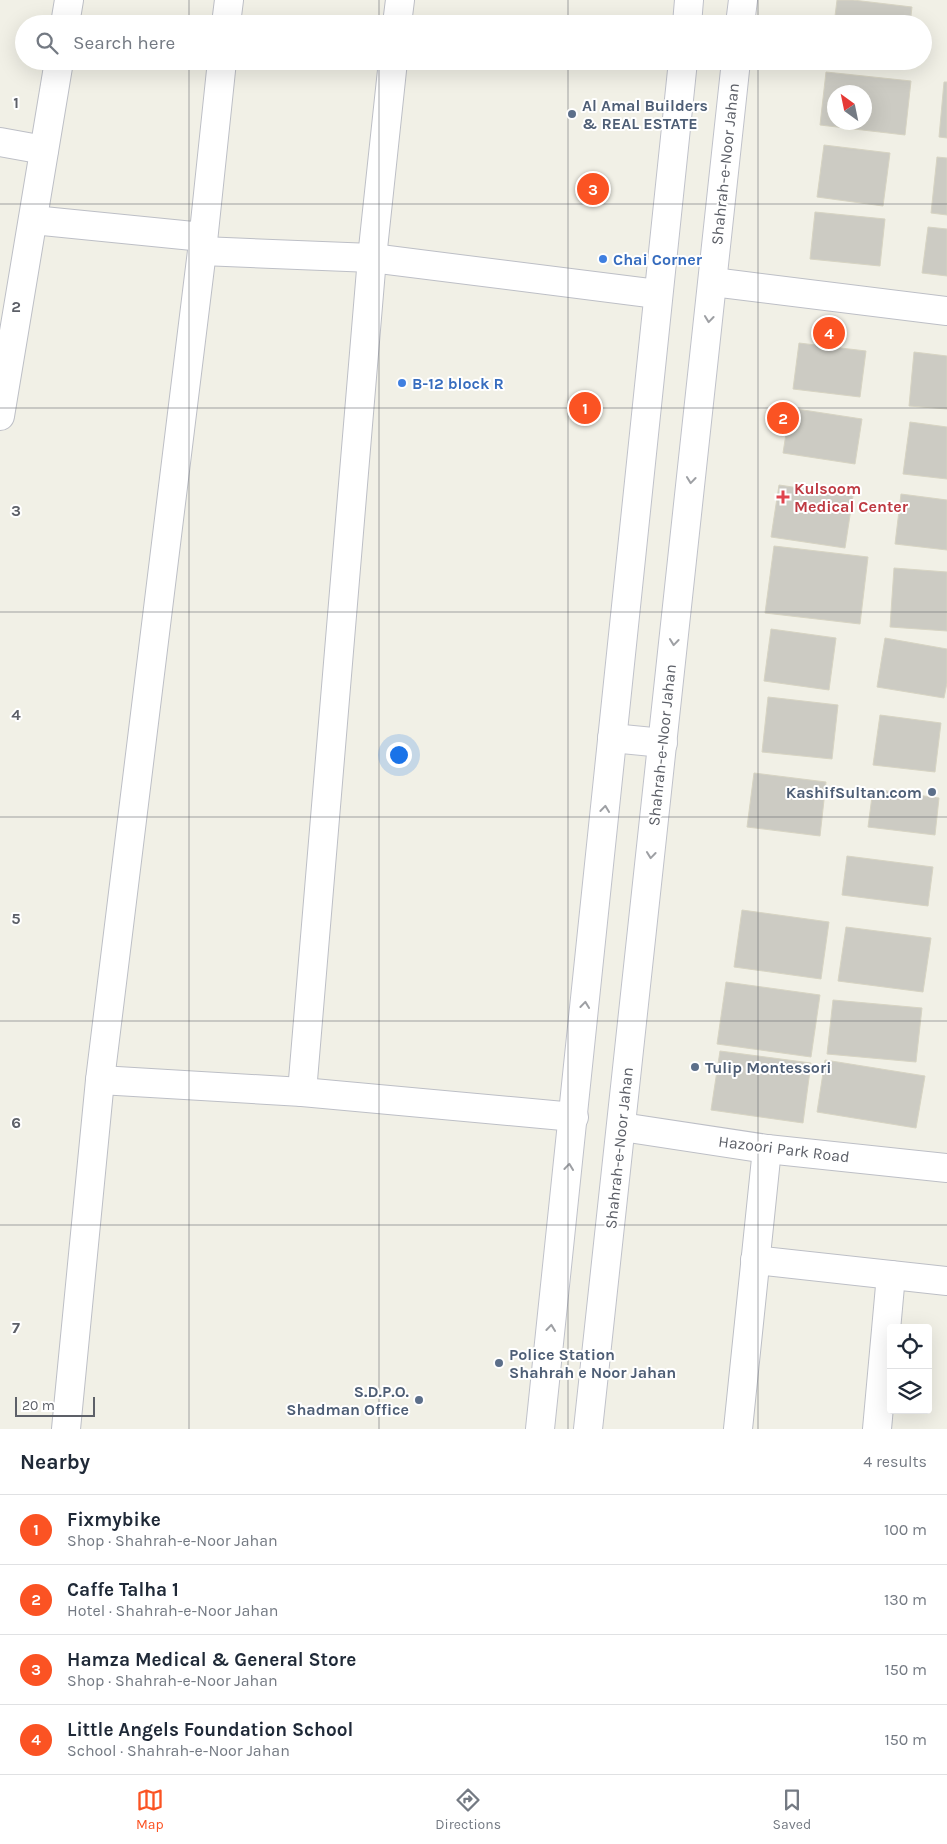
<!DOCTYPE html>
<meta charset="utf-8">
<style>
body{margin:0;font-family:Karla,sans-serif;background:#f2f2f3;color:#1f2937}
.controls{position:absolute;right:15px;bottom:15px;display:grid;overflow:hidden;border-radius:5px;box-shadow:0 5px 20px #0002}
.controls button{width:45px;height:45px;display:grid;place-items:center;padding:0;border:0;border-bottom:1px solid #e0e1e3;background:#fff;color:#1f2937;font:25px sans-serif}
.compass{position:absolute;left:827px;top:85px;width:45px;height:45px;border-radius:50%;background:#fff;box-shadow:0 5px 20px #0002;rotate:327deg}
.scale{position:absolute;left:15px;bottom:12px;width:80px;box-sizing:border-box;padding-left:5px;border:2px solid #5d6068;border-top:0;font-size:14px;line-height:18px;white-space:nowrap;color:#5d6068;-webkit-text-stroke:4px #fff;paint-order:stroke}
.you{position:absolute;left:398px;top:754px;width:18px;height:18px;margin:-12px;border:4px solid #fff;border-radius:50%;background:#1a73e8;box-shadow:0 0 0 8px #1a73e833}
.badge{display:grid;place-items:center;width:32px;height:32px;border-radius:50%;background:#fb5323;color:#fff;font-size:16px;font-weight:700}
.pin{position:absolute;translate:-50% -50%;border:2px solid #fff;box-shadow:0 1px 5px #0006}
.list{margin:0;padding:0;list-style:none}
h2{display:flex;justify-content:space-between;align-items:center;height:65px;margin:0;padding:0 20px;font-size:21px}
h2 small{font-size:16px;font-weight:400;color:#747a83}
.list li{display:grid;grid-template-columns:32px 1fr auto;gap:15px;align-items:center;box-sizing:border-box;height:70px;padding:0 20px;border-top:1px solid #e0e1e3}
.list b{display:block;font-size:19px;white-space:nowrap}
.list p{margin:0;font-size:16px;white-space:nowrap;color:#747a83}
.list em{font-size:16px;font-style:normal;color:#747a83}
.icon{flex:none;width:28px;height:28px;fill:none;stroke:currentColor;stroke-width:2;stroke-linecap:round;stroke-linejoin:round}
.map{position:relative;flex:none;width:947px;height:1429px;overflow:hidden}
.search{position:absolute;background:#fff;box-shadow:0 5px 20px #0002;left:15px;right:15px;top:15px;height:55px;display:flex;align-items:center;gap:12px;box-sizing:border-box;padding:0 18px;border-radius:28px;color:#747a83;font-size:19px}
.sheet{height:345px;background:#fff}
nav{display:flex;justify-content:space-around;align-items:center;box-sizing:border-box;height:70px;border-top:1px solid #e0e1e3;background:#fff;font-size:14px;color:#747a83}
nav a{display:grid;justify-items:center;gap:2px}
nav .on{color:#fb5323}
.map>svg:first-child{display:block}
.building{fill:#cccbc3;stroke:#d7d4c3;fill-rule:evenodd}
.lines{fill:none;stroke-linecap:round;stroke-linejoin:round}
.street-casing{stroke:#bdbfc6;stroke-width:30}
.secondary-casing{stroke:#c0c2ca;stroke-width:30}
.street{stroke:#fff;stroke-width:28}
.secondary{stroke:#fff;stroke-width:28}
.oneway{stroke:#9ea0a4}
.grid{fill:none;stroke:#5d6068;stroke-width:1;stroke-opacity:0.55}
.service-dot{fill:#5c6f8a;stroke:#fff;stroke-width:2}
.shop-dot{fill:#3f7fe0;stroke:#fff;stroke-width:2}
.health-dot{fill:#e0444e;stroke:#fff;stroke-width:2}
.labels{text-anchor:middle;dominant-baseline:central;stroke-width:4;stroke-linejoin:round;paint-order:stroke}
.service-label{font-size:16px;font-weight:bold;fill:#4e5e75;stroke:#fff;text-anchor:start}
.street-label{font-size:16px;fill:#5d6068;stroke:#fff}
.shop-label{font-size:16px;font-weight:bold;fill:#366cbe;stroke:#fff;text-anchor:start}
.health-label{font-size:16px;font-weight:bold;fill:#be3a42;stroke:#fff;text-anchor:start}
.grid-label{font-size:16px;text-anchor:middle;font-weight:bold;fill:#5d6068;stroke:#fff;stroke-width:4;stroke-linejoin:round;paint-order:stroke}
</style>
<div class="map">
<svg width="947" height="1429" viewBox="0 0 947 1429">
<rect width="100%" height="100%" fill="#f1f0e6"/>
<g class="building">
<path d="M837,0h16l59,7 -2,17h-76z"/>
<path d="M876,61h30l-1,4z"/>
<path d="M826,72l85,9 -6,54 -85,-10zM834,92h30v30h-30z"/>
<path d="M944,82h3v56l-8,-1z"/>
<path d="M824,145l66,8 -7,53 -66,-9z"/>
<path d="M937,157l10,1v57l-16,-2z"/>
<path d="M815,212l70,7 -5,47 -70,-7z"/>
<path d="M928,227l19,2v47l-25,-3z"/>
<path d="M799,343l67,8 -6,46 -67,-8z"/>
<path d="M914,352l33,4v53l-38,-3z"/>
<path d="M790,408l72,11 -7,45 -72,-11z"/>
<path d="M910,422l37,5v52l-44,-5z"/>
<path d="M779,485l74,11 -8,52 -74,-11z"/>
<path d="M901,494l46,6v50l-52,-6z"/>
<path d="M774,546l94,11 -8,67 -95,-11z"/>
<path d="M894,568l53,4v59l-57,-4z"/>
<path d="M771,629l65,9 -7,52 -65,-9z"/>
<path d="M885,638l62,11v34l-3,15 -67,-11z"/>
<path d="M768,697l70,8 -6,54 -70,-7z"/>
<path d="M880,715l61,8 -6,49 -62,-7z"/>
<path d="M754,773l72,9 -6,54 -73,-9z"/>
<path d="M873,789l66,9 -4,37 -67,-8z"/>
<path d="M847,856l86,11 -5,39 -86,-11z"/>
<path d="M742,910l87,12 -8,57 -87,-12z"/>
<path d="M846,927l85,11 -8,54 -85,-11z"/>
<path d="M726,982l94,13 -9,62 -94,-13z"/>
<path d="M833,1000l89,8 -6,54 -89,-8z"/>
<path d="M720,1051l91,12 -8,60 -92,-13z"/>
<path d="M825,1060l100,16 -9,52 -99,-16z"/>
</g>
<g class="lines">
<defs>
<g id="street">
<path d="M65,24l4,-24"/>
<path d="M226,24l3,-24"/>
<path d="M397,24l3,-24"/>
<path d="M0,142l44,8"/>
<path d="M33,220l170,17"/>
<path d="M202,251l170,7 285,36"/>
<path d="M713,282l234,29"/>
<path d="M0,416l59,-355"/>
<path d="M100,1080l202,12 272,25"/>
<path d="M302,1092l70,-834 21,-197"/>
<path d="M622,1127l145,22 180,19"/>
<path d="M755,1260l192,21"/>
<path d="M66,1429l34,-349 102,-829 20,-190"/>
<path d="M738,1429l29,-280"/>
<path d="M877,1429l14,-154"/>
</g>
<g id="secondary">
<path d="M687,24l2,-24"/>
<path d="M740,24l3,-24"/>
<path d="M612,738l51,5"/>
<path d="M540,1429c50,-456 93,-912 143,-1368"/>
<path d="M588,1429l148,-1368"/>
</g>
</defs>
<use href="#street" class="street-casing"/>
<use href="#secondary" class="secondary-casing"/>
<use href="#street" class="street"/>
<use href="#secondary" class="secondary"/>
</g>
<defs><path id="oneway-chevron" d="M-2-3.5L2.5 0L-2 3.5" fill="none" stroke-width="1.6" stroke-linecap="round" stroke-linejoin="round" transform="scale(1.25)"/></defs>
<g class="oneway">
<use href="#oneway-chevron" transform="translate(709 319) rotate(96)"/>
<use href="#oneway-chevron" transform="translate(691 480) rotate(96)"/>
<use href="#oneway-chevron" transform="translate(674 642) rotate(96)"/>
<use href="#oneway-chevron" transform="translate(605 809) rotate(-84)"/>
<use href="#oneway-chevron" transform="translate(651 855) rotate(96)"/>
<use href="#oneway-chevron" transform="translate(585 1005) rotate(-84)"/>
<use href="#oneway-chevron" transform="translate(569 1167) rotate(-84)"/>
<use href="#oneway-chevron" transform="translate(551 1328) rotate(-84)"/>
</g>
<path class="grid" d="M189,0v24M379,0v24M568,0v24M758,0v24M189,61v1368M379,61v1368M568,61v1368M758,61v1368M0,204h947M0,408h947M0,612h947M0,817h947M0,1021h947M0,1225h947"/>
<g class="service-dot">
<circle cx="572" cy="114" r="5"/>
<circle cx="932" cy="792" r="5"/>
<circle cx="695" cy="1067" r="5"/>
<circle cx="499" cy="1363" r="5"/>
<circle cx="419" cy="1400" r="5"/>
</g>
<g class="shop-dot">
<circle cx="603" cy="259" r="5"/>
<circle cx="402" cy="383" r="5"/>
</g>
<path class="health-dot" d="M780.5 489.5h5v5h5v5h-5v5h-5v-5h-5v-5h5z"/>
<g class="labels">
<g class="service-label">
<text x="582" y="105">Al Amal Builders<tspan x="582" dy="18">&amp; REAL ESTATE</tspan></text>
<text x="922" y="792" text-anchor="end">KashifSultan.com</text>
<text x="705" y="1067">Tulip Montessori</text>
<text x="509" y="1354">Police Station<tspan x="509" dy="18">Shahrah e Noor Jahan</tspan></text>
<text x="409" y="1391" text-anchor="end">S.D.P.O.<tspan x="409" dy="18">Shadman Office</tspan></text>
</g>
<g class="street-label">
<text transform="translate(725 164) rotate(-84)">Shahrah-e-Noor Jahan</text>
<text transform="translate(662 745) rotate(-84)">Shahrah-e-Noor Jahan</text>
<text transform="translate(619 1148) rotate(-84)">Shahrah-e-Noor Jahan</text>
<text transform="translate(784 1149) rotate(7)">Hazoori Park Road</text>
</g>
<g class="shop-label">
<text x="613" y="259">Chai Corner</text>
<text x="412" y="383">B-12 block R</text>
</g>
<g class="health-label">
<text x="794" y="488">Kulsoom<tspan x="794" dy="18">Medical Center</tspan></text>
</g>
</g>
<g class="grid-label">
<text x="16" y="108">1</text>
<text x="16" y="312">2</text>
<text x="16" y="516">3</text>
<text x="16" y="720">4</text>
<text x="16" y="924">5</text>
<text x="16" y="1128">6</text>
<text x="16" y="1333">7</text>
</g>
</svg>
<div class="controls">
<button><svg class="icon" aria-label="locate" viewBox="0 0 24 24"><circle cx="12" cy="12" r="6"/><path d="M12 2v4M12 18v4M2 12h4M18 12h4"/></svg></button>
<button><svg class="icon" aria-label="layers" viewBox="0 0 24 24"><path d="M12 4l9 5-9 5-9-5zM3 14l9 5 9-5"/></svg></button>
</div>
<svg class="compass" viewBox="-18 -18 36 36"><path d="M0-13l5 13h-10z" fill="#e53935"/><path d="M0 13l5-13h-10z" fill="#747a83"/></svg>
<div class="scale">20 m</div>
<div class="you"></div>
<div class="pin badge" style="left:585px;top:408px">1</div>
<div class="pin badge" style="left:783px;top:418px">2</div>
<div class="pin badge" style="left:593px;top:189px">3</div>
<div class="pin badge" style="left:829px;top:333px">4</div>
<div class="search"><svg class="icon" aria-label="search" viewBox="0 0 24 24"><circle cx="10" cy="10" r="6"/><path d="M15 15l6 6"/></svg>Search here</div>
</div>
<section class="sheet">
<h2>Nearby<small>4 results</small></h2>
<ul class="list">
<li><span class="badge">1</span><div><b>Fixmybike</b><p>Shop · Shahrah-e-Noor Jahan</p></div><em>100 m</em></li>
<li><span class="badge">2</span><div><b>Caffe Talha 1</b><p>Hotel · Shahrah-e-Noor Jahan</p></div><em>130 m</em></li>
<li><span class="badge">3</span><div><b>Hamza Medical &amp; General Store</b><p>Shop · Shahrah-e-Noor Jahan</p></div><em>150 m</em></li>
<li><span class="badge">4</span><div><b>Little Angels Foundation School</b><p>School · Shahrah-e-Noor Jahan</p></div><em>150 m</em></li>
</ul>
</section>
<nav>
<a class="on"><svg class="icon" aria-label="map" viewBox="0 0 24 24"><path d="M3 6l6-2 6 2 6-2v14l-6 2-6-2-6 2zM9 4v14M15 6v14"/></svg>Map</a>
<a><svg class="icon" aria-label="directions" viewBox="0 0 24 24"><path d="M12 3l9 9-9 9-9-9zM9 14v-3h6M13 9l2 2-2 2"/></svg>Directions</a>
<a><svg class="icon" aria-label="saved" viewBox="0 0 24 24"><path d="M7 4h10v16l-5-4-5 4z"/></svg>Saved</a>
</nav>
